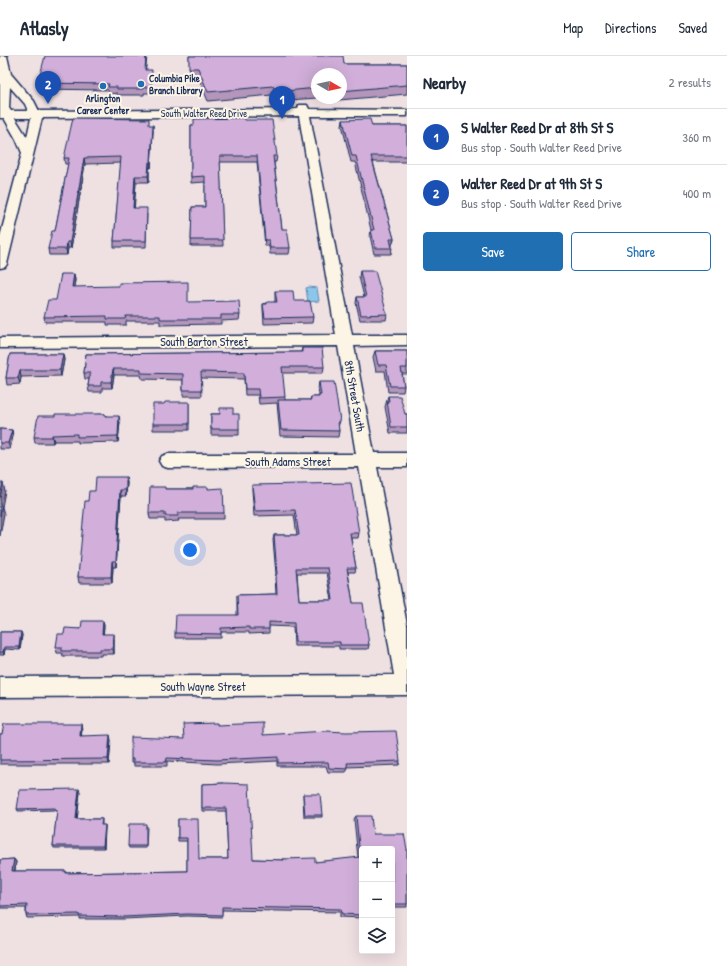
<!DOCTYPE html>
<meta charset="utf-8">
<style>
body{margin:0;font-family:"Patrick Hand",sans-serif;background:#f6f6f7;color:#1f2937}
.controls{position:absolute;right:12px;bottom:12px;display:grid;overflow:hidden;border-radius:4px;box-shadow:0 4px 16px #0002}
.controls button{width:36px;height:36px;display:grid;place-items:center;padding:0;border:0;border-bottom:1px solid #e0e1e3;background:#fff;color:#1f2937;font:20px sans-serif}
.compass{position:absolute;left:311px;top:12px;width:36px;height:36px;border-radius:50%;background:#fff;box-shadow:0 4px 16px #0002;rotate:99deg}
.you{position:absolute;left:190px;top:494px;width:14px;height:14px;margin:-10px;border:3px solid #fff;border-radius:50%;background:#1a73e8;box-shadow:0 0 0 6px #1a73e833}
.badge{display:grid;place-items:center;width:26px;height:26px;border-radius:50%;background:#1f6fb2;color:#fff;font-size:13px;font-weight:700}
.pin{position:absolute;translate:-50% -33px;filter:drop-shadow(0 1px 2px #0008)}
.pin::after{content:'';position:absolute;top:21px;width:14px;height:12px;background:inherit;clip-path:polygon(0 0,100% 0,50% 100%)}
.list{margin:0;padding:0;list-style:none}
h2{display:flex;justify-content:space-between;align-items:center;height:52px;margin:0;padding:0 16px;font-size:17px}
h2 small{font-size:13px;font-weight:400;color:#747a83}
.list li{display:grid;grid-template-columns:26px 1fr auto;gap:12px;align-items:center;box-sizing:border-box;height:56px;padding:0 16px;border-top:1px solid #e0e1e3}
.list b{display:block;font-size:15px;white-space:nowrap}
.list p{margin:0;font-size:13px;white-space:nowrap;color:#747a83}
.list em{font-size:13px;font-style:normal;color:#747a83}
.actions{display:flex;gap:8px;padding:12px 16px}
.actions a{flex:1;padding:9px 0;border:1px solid #1f6fb2;border-radius:4px;text-align:center;font-size:14px;color:#1f6fb2}
.actions .main{background:#1f6fb2;color:#fff}
.icon{flex:none;width:22px;height:22px;fill:none;stroke:currentColor;stroke-width:2;stroke-linecap:round;stroke-linejoin:round}
.map{position:relative;flex:none;width:407px;height:910px;overflow:hidden}
header{display:flex;align-items:center;gap:24px;box-sizing:border-box;height:56px;padding:0 20px;background:#fff;border-bottom:1px solid #e0e1e3}
header strong{font-size:19px}
nav{display:flex;gap:22px;margin-inline-start:auto;font-size:14px}
main{display:flex}
aside{flex:1;background:#fff}
.map>svg:first-child{display:block}
.water{fill:#8cc6eb;stroke:#5f8ab3}
.lines{fill:none;stroke-linecap:round;stroke-linejoin:round}
.minor-casing{stroke:#1b2f5e;stroke-width:3}
.minor{fill:#fcf5e5;fill-rule:evenodd}
.wall{fill:#b496bb;stroke:#1b2f5e;fill-rule:evenodd}
.shaded-wall{fill:#927a99;stroke:#1b2f5e}
.building{fill:#d1afda;stroke:#1b2f5e;fill-rule:evenodd}
.poi-dot{fill:#1f6fb2;stroke:#fcf5e5;stroke-width:1.5}
.labels{text-anchor:middle;dominant-baseline:central;stroke-width:4;stroke-linejoin:round;paint-order:stroke}
.far-poi-label{font-size:10px;font-weight:bold;fill:#1b2f5e;stroke:#fcf5e5;text-anchor:start}
.far-street-label{font-size:10px;fill:#1b2f5e;stroke:#fcf5e5}
.street-label{font-size:12px;fill:#1b2f5e;stroke:#fcf5e5}
</style>
<header>
<strong>Atlasly</strong>
<nav><a>Map</a><a>Directions</a><a>Saved</a></nav>
</header>
<main>
<div class="map">
<svg width="407" height="910" viewBox="0 0 407 910">
<rect width="100%" height="100%" fill="#efe0e2"/>
<filter id="ink" filterUnits="userSpaceOnUse"><feTurbulence type="fractalNoise" baseFrequency=".025" numOctaves="2"/><feDisplacementMap in="SourceGraphic" scale="8" xChannelSelector="R" yChannelSelector="G"/><feConvolveMatrix kernelMatrix="1 2 1 2 8 2 1 2 1" color-interpolation-filters="sRGB"/></filter>
<g filter="url(#ink)">
<path class="water" d="M309,231l8,1 2,13 -11,1 -2,-14z"/>
<g class="lines">
<defs>
<path id="minor" d="M0,0h7l4,18 23,27 5,10 259,-2 1,-4h8l2,4 98,1v6h-97l42,219h55v10l-53,1 20,107h33v14h-30l30,158v70l-407,2v-20l394,-2 -35,-208 -191,1 -6,-2 -3,-5 3,-5 6,-2h188l-18,-108 -338,2v-10l336,-3 -37,-219 -257,2 -35,146 -2,3 -5,1v-31l22,-84 -6,-14 -12,-21h-4zM10,31l15,17 3,7h-17l-2,-3zM15,62h16l-4,19z"/>
</defs>
<use href="#minor" class="minor-casing"/>
<use href="#minor" class="minor"/>
</g>
<g class="wall">
<path d="M189,0l155,8h63v30l-79,7 -2,-3h15v-24h-24v24l-42,3 -3,-6 -64,6 -10,-24h-8z"/>
<path d="M146,14l6,6 -1,17h-7v2h-27v-2l-8,1 -1,-4 -70,-1v-6z"/>
<path d="M245,64l32,36 -1,6h-2l8,67 8,19 -1,6h-19l-1,-8h-4l-8,-84h-37l3,84h-32l1,-39h13v-25l-14,1v-58z"/>
<path d="M343,64l29,6h35v36h-34l21,77 -2,6v3l-1,6h-17l-4,-18 1,-6 -16,-68h-4l-9,-37z"/>
<path d="M149,69l4,6 -2,37h-2v14h-13l-2,26 13,6 -1,33h-32v-6l7,-78 -36,1 -14,84h-3l-1,7h-18l-1,-6 7,-18 13,-67h-3l-1,-6z"/>
<path d="M360,215l27,43 -1,6h-26l-4,-17 1,-6h7l-5,-20z"/>
<path d="M74,218l1,6 -1,7 114,15 52,13 -1,5 -18,1v3l-61,1v-4h-34v4h-19v-3h-62l-1,-5 12,-17z"/>
<path d="M275,235l19,10 19,16 -1,6 -48,1 -1,-15v-5l12,-2z"/>
<path d="M302,292l22,19 -1,6h-41l3,27h25l1,-3h8v-2l-1,-7 1,-6 21,39 -2,6 1,4 -1,6 -58,-1 -3,-33 -18,1 -1,-9h-13l-1,-16 -43,-1 1,18h-19v-16l-41,-1 -1,-4h-27l-2,13h-10v4h-13l-1,-6 1,-7h-4l-1,-6 2,-19 215,-2z"/>
<path d="M375,295h32v23h-5l2,12 -1,6h-15l-3,-21h-9l-3,-14z"/>
<path d="M10,298h53l1,6 -3,16 -40,1 -1,7 -13,1 -1,-7z"/>
<path d="M388,340l17,18h2v19h-17l-5,-26z"/>
<path d="M189,346v28h-36v-6z"/>
<path d="M105,358l1,2 14,6 -2,20 -40,1v-2h-24l-1,2h-18l-1,-6 21,-21z"/>
<path d="M211,358h22l6,15v6h-28z"/>
<path d="M0,373l12,1 1,6 -3,13h-10z"/>
<path d="M126,421l1,6 -1,13h-5l-5,71h-3l-1,16h-33l-1,-6 10,-76 7,-10z"/>
<path d="M252,429l107,48 -1,5h-7l5,30 -1,4h-7l5,31 16,42 -1,4h-29v-3h-45l-1,-19 -24,-1v7l-20,1v-2h-28v6h-46v-5l62,-18v-20l39,-1 -1,-16 1,-4 -3,-34 1,-5h23l-3,-20 -40,1 -2,-26zM297,517h30l5,27h-33z"/>
<path d="M165,433h43l16,24v6h-46l1,2 -14,1v-3h-15l-1,-6z"/>
<path d="M103,565l1,5 -1,8 11,5v15h-13v2h-38l-1,-3h-5l-1,-6 8,-13z"/>
<path d="M0,576h21l1,3 -2,15 -15,-1 -1,6h-4z"/>
<path d="M217,669l46,10 137,26 -1,4 -52,2 1,2 -2,3h-18l-2,-6h-49v-5l-60,3 -50,-3v5h-33v-3h-3v-4l53,-20z"/>
<path d="M82,673l-1,7 30,4 -2,24h-109v-30z"/>
<path d="M224,727l29,76 30,1v-1l32,3 43,-4 -4,-39 2,-3 17,18 34,15v58h-15v-58h-30v69l-22,-1v-5l-118,-2v7l-35,-1 -63,3h-44v-2l-53,1 -1,-3v-7h-26v-48l14,-1 2,3 -1,9h51l1,2 120,-2v-30h-9v-22l21,40h29l-2,-48h-24v-27z"/>
<path d="M80,736l-3,27h25v6l3,2 -1,21h-50l-1,-2 4,-34h-1l-1,-2 -37,1 -1,-2z"/>
<path d="M303,738l19,21v2h-18l-1,-20z"/>
<path d="M147,770l-1,22h-17l-1,-2z"/>
</g>
<g class="shaded-wall">
<path d="M146,0h1l-2,20v-6z"/>
<path d="M153,69v6l-2,37v-6z"/>
<path d="M84,102l1,6 -14,84 -1,-6z"/>
<path d="M149,106v20l-1,-6z"/>
<path d="M135,120l1,6 -2,32 -1,-6z"/>
<path d="M67,186l1,6 -1,7 -1,-6z"/>
<path d="M74,218l1,6 -2,13 -1,-6z"/>
<path d="M63,298l1,6 -3,16 -1,-6z"/>
<path d="M113,313l1,6 -2,13 -1,-6z"/>
<path d="M20,314l1,7 -1,7 -2,-6z"/>
<path d="M119,360l1,6 -2,20v-6z"/>
<path d="M12,374l1,6 -3,13 -2,-6z"/>
<path d="M52,379l2,6 -1,2 -1,-6z"/>
<path d="M126,421l1,6 -1,13z"/>
<path d="M3,427l2,8 -3,16 2,7 -4,22v-39z"/>
<path d="M120,434l1,6 -5,71v-6z"/>
<path d="M112,505l1,6 -1,16 -1,-6z"/>
<path d="M103,565l1,5 -1,13 -1,-5z"/>
<path d="M21,576l1,3 -2,15 -1,-3z"/>
<path d="M114,578v20l-1,-5z"/>
<path d="M4,591l1,2 -1,6 -1,-3z"/>
<path d="M81,668l1,5 -1,11 -1,-4z"/>
<path d="M110,679l1,5 -2,24 -1,-5z"/>
<path d="M79,733l1,3 -3,29 -1,-2z"/>
<path d="M105,769v2l-1,21 -1,-2z"/>
<path d="M14,803l2,3 -2,12 -2,-3z"/>
</g>
<g class="building">
<path d="M45,0h101l-1,14h7l-1,17h-7l-1,2h-26v-2h-9l1,-3 -71,-1z"/>
<path d="M189,0h154l1,8h63v21l-66,6v-17h-24v14l-41,4 -3,-6 -65,6 -10,-24h-9z"/>
<path d="M73,62l76,1v6h4l-2,37h-2l-1,14h-13l-2,32h14l-1,33h-32l7,-84 -37,1 -14,84h-3l-1,7h-18l4,-18h3l14,-73h-5z"/>
<path d="M244,62l1,2h27l5,36h-4l9,73h5l3,19h-20l-1,-8h-4l-8,-84h-37l3,84h-32l1,-33h13v-31l-14,1v-52h3v-6z"/>
<path d="M370,63l2,7h35v30h-36l23,83h-4l2,9h-17l-4,-18h3l-18,-74h-4l-9,-36z"/>
<path d="M360,215h15l12,43 -26,1 -4,-18h9z"/>
<path d="M61,218h13l-2,13 47,-1v-3l69,-1v20l51,-1 1,14h-19v4h-61v-3h-34l-1,3h-18v-3l-63,1 4,-17h8z"/>
<path d="M275,235h18l1,10h16l3,16 -48,1 -2,-14h4v-2h10z"/>
<path d="M302,292h20l2,19h-42l3,30 -26,1 -1,-9h-13l-1,-16 -43,-1 1,18h-19v-16l-42,-1v-4h-28l-2,13h-10v4h-13l2,-13h-6l2,-19 216,-2z"/>
<path d="M375,295h32v17h-6l3,18h-14l-4,-21h-8z"/>
<path d="M10,298h53l-3,16h-40l-2,8h-12z"/>
<path d="M319,326h15l6,39h-2l1,10 -58,-1 -3,-30h33v-3h8v-2h2z"/>
<path d="M388,340h12l5,18h2v13h-16l-4,-26h2z"/>
<path d="M165,346h24v22h-36v-20h11z"/>
<path d="M220,352h13v6h6v15h-28v-15h9z"/>
<path d="M55,358h50v2h14l-1,20 -41,1v-3l-25,1v2h-18l4,-21h17z"/>
<path d="M0,373l12,1 -4,13h-8z"/>
<path d="M96,421h30v13h-6l-4,71h-4l-1,16h-33l7,-76h3l1,-10h6z"/>
<path d="M0,427h3l-3,14z"/>
<path d="M351,427l8,50h-9l6,35h-9l6,35h10l6,42h-29v-3h-45l-1,-19 -25,-1v7h-20v-2l-28,1v6l-46,-1 1,-18h62l-1,-20 40,-1 -1,-20h1l-3,-39h25l-4,-25 -40,1 -3,-26zM296,512h32l5,32h-34z"/>
<path d="M150,431h15v2h28v-2h15v2l15,-1 1,25h-46v3h-13v-3h-16z"/>
<path d="M0,450h2l-2,10z"/>
<path d="M82,565h21l-1,13h12l-1,15h-13v2h-38v-4h-6l2,-13h6l1,-6 16,1z"/>
<path d="M0,576h21l-2,15h-15l-1,5h-3z"/>
<path d="M217,667v2l46,-2v12l63,-4 20,1 50,-1 4,30 -53,2 1,6 -19,-1 -1,-6 -50,1v-6l-61,3 -50,-2 -1,4h-33v-3h-2v-22l53,2 -1,-15z"/>
<path d="M4,668h77l-1,12 30,-1 -2,24 -108,1v-26h2z"/>
<path d="M224,727l25,1 4,75 31,1 -1,-1 32,-1v4l45,-5 -4,-41h15l2,18h31l3,15v55h-15v-55h-30v66l-20,-1 -1,-5 -119,-2v8l-35,-1 -64,3 -44,-1v-2l-53,1 1,-10 -27,1v-46l14,-1 -2,12h54v2l121,-2v-33h-9v-19h20l1,40h29l-2,-51h-24v-24z"/>
<path d="M79,733l-3,30h26l-1,6h4l-2,21h-50l4,-36h-2v-2l-38,1 3,-19z"/>
<path d="M303,738h17l2,21h-17z"/>
<path d="M129,768h17v22h-18z"/>
</g>
</g>
<g class="poi-dot">
<circle cx="141" cy="28" r="4"/>
<circle cx="103" cy="30" r="4"/>
</g>
<g class="labels">
<g class="far-poi-label">
<text x="149" y="22">Columbia Pike<tspan x="149" dy="12">Branch Library</tspan></text>
<text x="103" y="42" text-anchor="middle">Arlington<tspan x="103" dy="12">Career Center</tspan></text>
</g>
<g class="far-street-label">
<text x="204" y="57">South Walter Reed Drive</text>
</g>
<g class="street-label">
<text x="204" y="285">South Barton Street</text>
<text transform="translate(355 340) rotate(80)">8th Street South</text>
<text x="288" y="405">South Adams Street</text>
<text x="203" y="630">South Wayne Street</text>
</g>
</g>
</svg>
<div class="controls">
<button>+</button>
<button>−</button>
<button><svg class="icon" aria-label="layers" viewBox="0 0 24 24"><path d="M12 4l9 5-9 5-9-5zM3 14l9 5 9-5"/></svg></button>
</div>
<svg class="compass" viewBox="-18 -18 36 36"><path d="M0-13l5 13h-10z" fill="#e53935"/><path d="M0 13l5-13h-10z" fill="#747a83"/></svg>
<div class="you"></div>
<div class="pin badge" style="left:282px;top:63px;background:#1a4fb4">1</div>
<div class="pin badge" style="left:48px;top:48px;background:#1a4fb4">2</div>
</div>
<aside>
<h2>Nearby<small>2 results</small></h2>
<ul class="list">
<li><span class="badge" style="background:#1a4fb4">1</span><div><b>S Walter Reed Dr at 8th St S</b><p>Bus stop · South Walter Reed Drive</p></div><em>360 m</em></li>
<li><span class="badge" style="background:#1a4fb4">2</span><div><b>Walter Reed Dr at 9th St S</b><p>Bus stop · South Walter Reed Drive</p></div><em>400 m</em></li>
</ul>
<div class="actions"><a class="main">Save</a><a>Share</a></div>
</aside>
</main>
